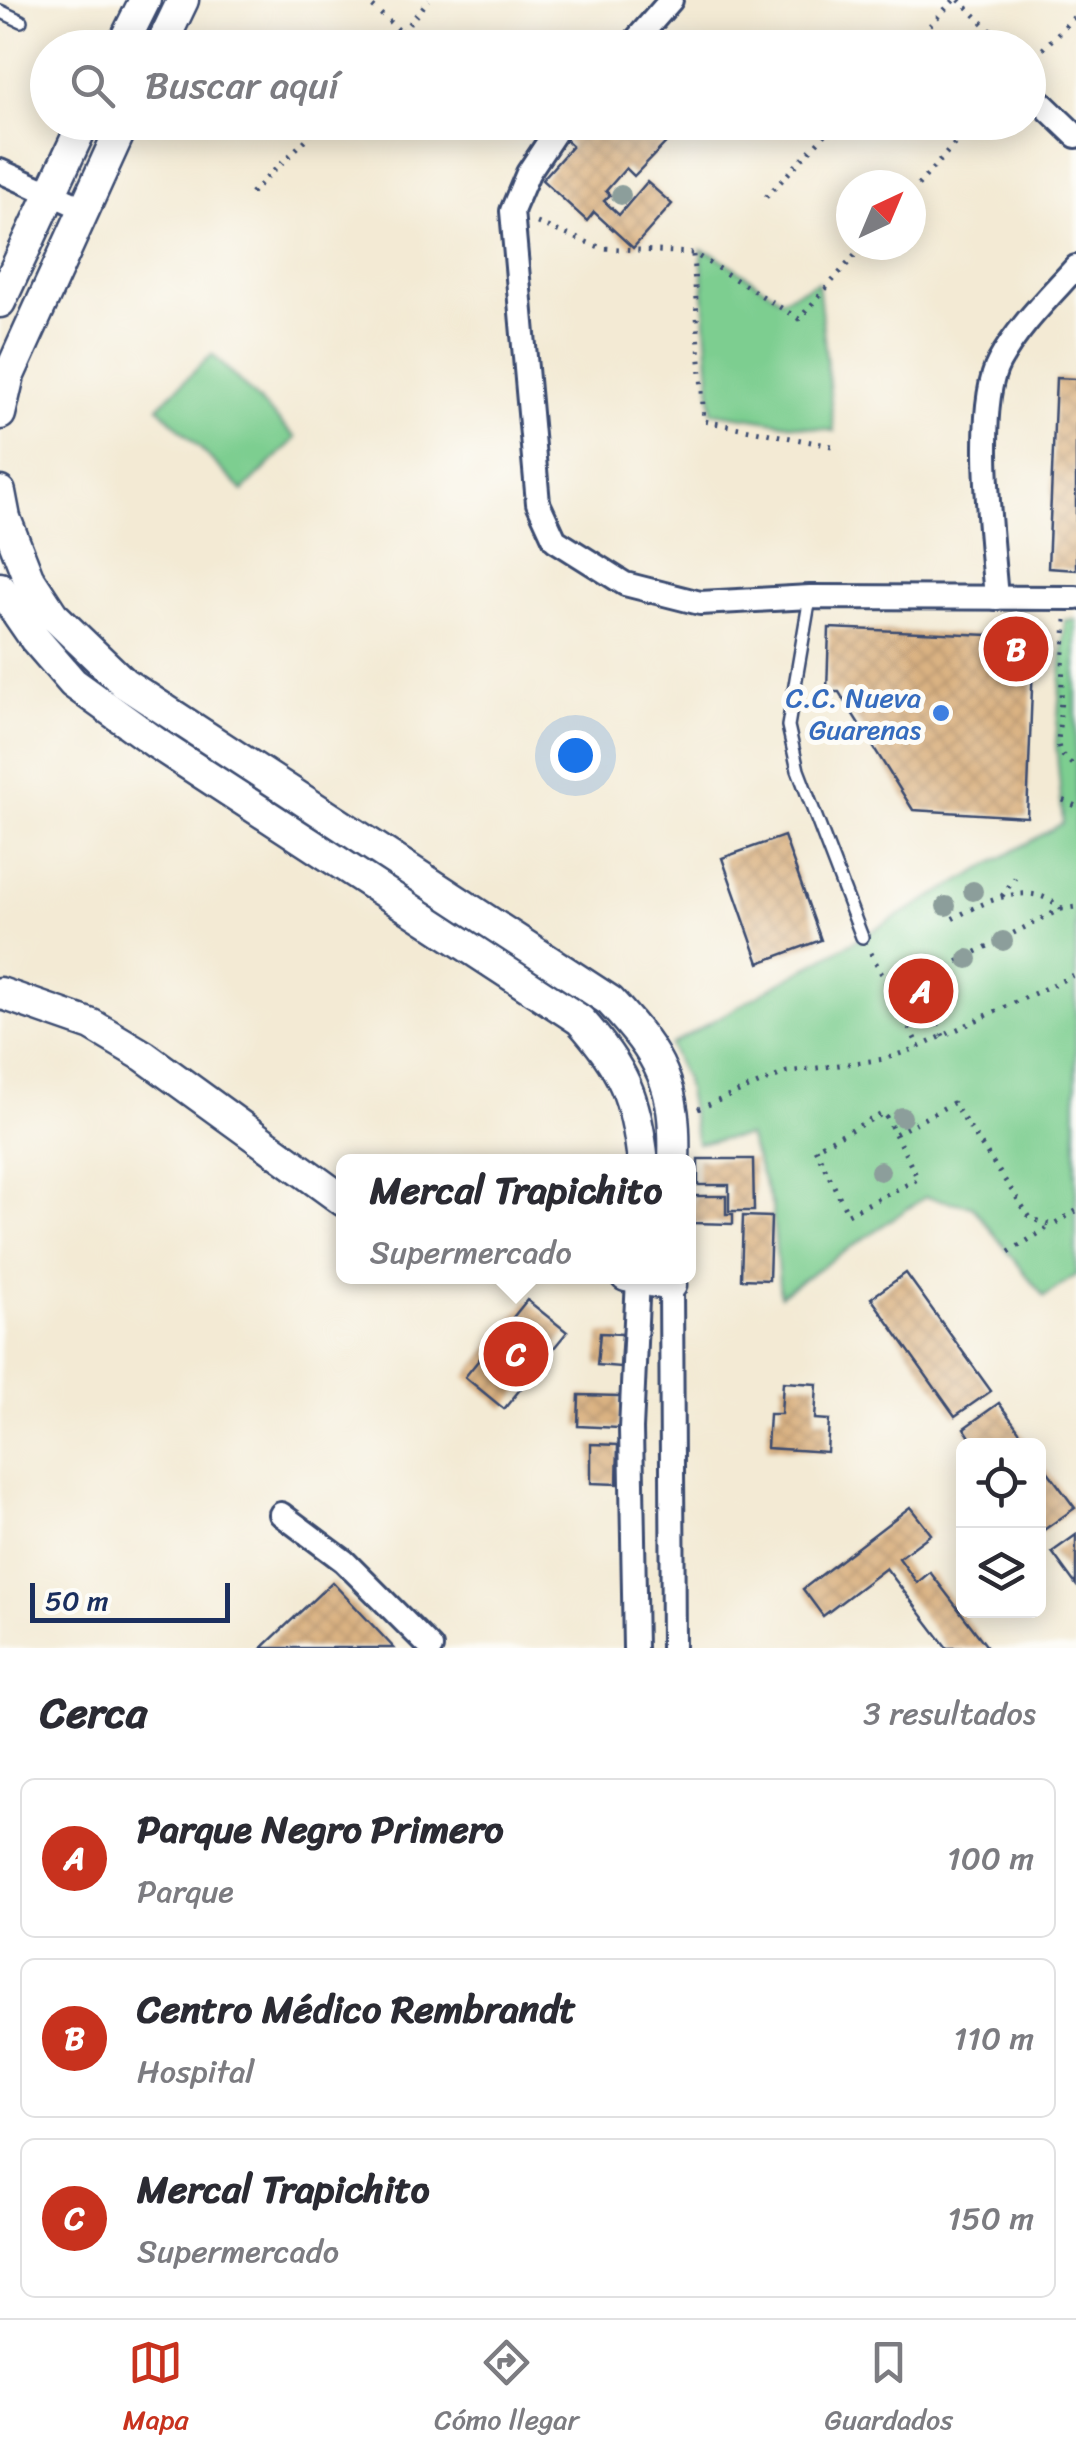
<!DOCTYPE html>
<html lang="es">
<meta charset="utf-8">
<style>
body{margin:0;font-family:Sriracha,sans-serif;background:#f2f2f3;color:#2b2b33}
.controls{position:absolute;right:30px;bottom:30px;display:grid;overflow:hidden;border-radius:15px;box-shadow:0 5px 25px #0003}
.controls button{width:90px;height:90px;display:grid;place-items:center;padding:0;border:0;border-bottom:2px solid #e1e1e2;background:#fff;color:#2b2b33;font:50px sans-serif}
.compass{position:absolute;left:836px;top:170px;width:90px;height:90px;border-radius:50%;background:#fff;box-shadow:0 5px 25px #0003;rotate:44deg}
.scale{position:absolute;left:30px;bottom:25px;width:200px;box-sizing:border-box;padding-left:10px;border:5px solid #1b2f5e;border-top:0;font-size:28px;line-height:35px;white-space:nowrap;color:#1b2f5e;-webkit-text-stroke:8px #fdfcf7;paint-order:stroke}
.you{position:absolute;left:575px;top:755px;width:35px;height:35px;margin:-25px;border:8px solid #fff;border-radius:50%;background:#1a73e8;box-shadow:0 0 0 15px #1a73e833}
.badge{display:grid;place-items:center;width:65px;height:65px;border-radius:50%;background:#c8321e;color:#fff;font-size:32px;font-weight:700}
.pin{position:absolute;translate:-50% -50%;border:5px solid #fff;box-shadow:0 2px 10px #0006}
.popup{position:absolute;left:336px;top:1154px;width:360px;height:130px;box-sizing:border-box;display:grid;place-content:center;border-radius:15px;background:#fff;filter:drop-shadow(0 2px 8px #0005);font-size:32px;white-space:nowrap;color:#7c7c81}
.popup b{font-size:38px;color:#2b2b33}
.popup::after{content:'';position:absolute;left:50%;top:100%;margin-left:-20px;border:20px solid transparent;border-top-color:#fff}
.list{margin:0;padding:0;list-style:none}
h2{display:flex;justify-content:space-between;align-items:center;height:130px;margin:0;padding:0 40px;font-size:42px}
h2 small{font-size:32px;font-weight:400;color:#7c7c81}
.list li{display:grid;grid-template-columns:65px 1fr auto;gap:30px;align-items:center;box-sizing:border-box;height:160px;margin:0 20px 20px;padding:0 20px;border:2px solid #e1e1e2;border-radius:15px}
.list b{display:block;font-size:38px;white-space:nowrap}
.list p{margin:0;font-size:32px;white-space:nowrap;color:#7c7c81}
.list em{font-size:32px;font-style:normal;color:#7c7c81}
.icon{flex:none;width:55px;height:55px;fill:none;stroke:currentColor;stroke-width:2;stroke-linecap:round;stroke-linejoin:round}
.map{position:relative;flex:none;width:1076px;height:1648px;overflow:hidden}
.search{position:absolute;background:#fff;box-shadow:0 5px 25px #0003;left:30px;right:30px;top:30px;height:110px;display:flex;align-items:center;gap:25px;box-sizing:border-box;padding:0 35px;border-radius:55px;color:#7c7c81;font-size:38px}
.sheet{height:670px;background:#fff}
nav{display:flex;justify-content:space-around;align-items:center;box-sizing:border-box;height:140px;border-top:2px solid #e1e1e2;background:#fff;font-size:28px;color:#7c7c81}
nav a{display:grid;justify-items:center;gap:5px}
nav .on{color:#c8321e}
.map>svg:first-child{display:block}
.green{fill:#7dce90;stroke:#4c7e77;stroke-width:2.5}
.building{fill:url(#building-cross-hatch)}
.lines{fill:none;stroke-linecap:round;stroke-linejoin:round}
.service-casing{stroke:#3b4b70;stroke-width:16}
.minor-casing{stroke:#3b4b70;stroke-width:28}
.tertiary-casing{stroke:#3b4b70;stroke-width:35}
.path{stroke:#3b4b70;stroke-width:5;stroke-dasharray:2.5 8;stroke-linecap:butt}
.service{stroke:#fff;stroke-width:11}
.minor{stroke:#fff;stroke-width:22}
.tertiary{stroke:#fff;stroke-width:30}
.tree{fill:#8c9e9b}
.shop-dot{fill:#3f7fe0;stroke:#fdfcf7;stroke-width:4}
.labels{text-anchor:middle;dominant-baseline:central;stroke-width:10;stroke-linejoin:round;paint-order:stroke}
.shop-label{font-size:28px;fill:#366cbe;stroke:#fdfcf7;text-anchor:end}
</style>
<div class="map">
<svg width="1076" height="1648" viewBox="0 0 1076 1648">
<defs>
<pattern id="building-cross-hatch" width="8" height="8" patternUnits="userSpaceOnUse" patternTransform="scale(2.5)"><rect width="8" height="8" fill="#dab282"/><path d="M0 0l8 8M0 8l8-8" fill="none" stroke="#ba9973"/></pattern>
</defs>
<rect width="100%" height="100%" fill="#fdfcf7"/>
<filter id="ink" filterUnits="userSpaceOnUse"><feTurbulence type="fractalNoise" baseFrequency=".01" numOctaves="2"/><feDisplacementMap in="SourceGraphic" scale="20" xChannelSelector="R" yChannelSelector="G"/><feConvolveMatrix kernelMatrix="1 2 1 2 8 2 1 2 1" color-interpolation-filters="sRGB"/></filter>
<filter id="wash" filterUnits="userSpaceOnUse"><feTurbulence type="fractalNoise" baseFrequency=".0048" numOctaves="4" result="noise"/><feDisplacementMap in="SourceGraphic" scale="40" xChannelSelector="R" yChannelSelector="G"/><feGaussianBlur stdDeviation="2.25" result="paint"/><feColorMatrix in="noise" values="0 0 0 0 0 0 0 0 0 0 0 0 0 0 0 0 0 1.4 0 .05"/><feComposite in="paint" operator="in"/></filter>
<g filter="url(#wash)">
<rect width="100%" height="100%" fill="#f3ead4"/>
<g class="green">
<path d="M701,250l13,4 67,45 37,-17 16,149 -122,-19z"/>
<path d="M212,354l84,84 -53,53 -85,-84z"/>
<path d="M1065,620h11v655l-32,22 -72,-91 -47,-9 -145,98 -8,-89 -24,-70 -51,7 -12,-63 -15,-35 393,-222 -7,-80z"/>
</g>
<g id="blocks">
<g class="building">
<path d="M572,122l14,9 8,-9h80l6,6 -46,48 -8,-8 -20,23 4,4 -6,6 15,14 28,-33 25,22 -39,44 -39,-36 -7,9 -45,-41 30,-34 -12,-11z"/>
<path d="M1056,378l20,1v191l-28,-2z"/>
<path d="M829,628l205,9 -7,180 -114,-7 -74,-118h-12z"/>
<path d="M784,836l37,104 -62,23 -37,-105z"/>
<path d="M698,1159h55l1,52h-25v-26h-31z"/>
<path d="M694,1196h32v18h7v10l-40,-1z"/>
<path d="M743,1216l28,1 -2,63 -28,-1z"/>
<path d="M906,1273l85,118 -36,25 -84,-118z"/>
<path d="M527,1300l40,32 -63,77 -39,-32z"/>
<path d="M600,1333l22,1 -2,33 -23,-2z"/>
<path d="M783,1382l34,2 -2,35 14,1 -2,32 -60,-4 2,-34h12z"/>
<path d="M579,1395l41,1 -1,32 -41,-2z"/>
<path d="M999,1403l31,43h-54l-12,-18z"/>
<path d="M591,1444l27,1 -1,39 -26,-1z"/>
<path d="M1038,1458l37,50 -37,26z"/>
<path d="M910,1507l21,27 -32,24 18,25 13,-11 58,76h-41l-61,-80 -63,48 -20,-27z"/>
<path d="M1076,1535v50l-24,-33z"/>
<path d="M332,1582l62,66h-132z"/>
</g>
</g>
</g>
<g filter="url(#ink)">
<use href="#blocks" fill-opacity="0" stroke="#3b4b70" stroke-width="2.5"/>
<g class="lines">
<defs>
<g id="service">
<path d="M0,11l21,10"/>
<path d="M810,597l-22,129 10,44 64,167"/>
</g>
<g id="minor">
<path d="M629,48l42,-48"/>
<path d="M1028,90l48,46"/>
<path d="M562,122l-34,51 -16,38 26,292 17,37 70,44 75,19 110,-6 266,1"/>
<path d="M0,171l83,37"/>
<path d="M996,598c-4,-54 -22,-191 3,-236 19,-35 50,-65 77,-95"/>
<path d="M671,1285l2,363"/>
<path d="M281,1514l63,47 87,87"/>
<path d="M635,1648l-4,-219 7,-151"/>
</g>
<g id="tertiary">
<path d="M121,48l24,-48"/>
<path d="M160,48l23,-48"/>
<path d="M0,302l84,-180"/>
<path d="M0,414l9,-39 115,-253"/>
<path d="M0,492l5,26 23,59 25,38 71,68 486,318c51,55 67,84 64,161"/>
<path d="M0,588l35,51 38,44 83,60 424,277c43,48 56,77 63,142"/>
<path d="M0,993l92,32 52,31 200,145"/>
<path d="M626,1276l45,9v-9"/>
</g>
</defs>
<use href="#service" class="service-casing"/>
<use href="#minor" class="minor-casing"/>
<use href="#tertiary" class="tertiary-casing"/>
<g class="path">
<path d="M365,0l36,32"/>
<path d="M959,0l50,48"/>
<path d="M388,48l41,-48"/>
<path d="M908,48l46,-48"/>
<path d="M1028,64l48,-49"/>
<path d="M251,193l73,-71"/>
<path d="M911,193l63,-71"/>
<path d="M766,197l71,-75"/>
<path d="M537,223l65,25 91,5 106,66 65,-74"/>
<path d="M693,255l11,166 133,26"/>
<path d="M1066,620l-8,124 2,9 16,15"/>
<path d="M1063,800l13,6"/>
<path d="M1002,896l13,-18"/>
<path d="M1061,909l15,-2"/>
<path d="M871,953l48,94"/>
<path d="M943,1036l-26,-54 144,-73c-31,-32 -78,-6 -111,11"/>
<path d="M698,1109l89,-37 98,-13 34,-12 157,-73"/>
<path d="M895,1134l23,45 -70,35 -33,-66 69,-35 11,21 58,-31 78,116 21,6 24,-14"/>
<path d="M1009,1252l40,-25"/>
</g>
<use href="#service" class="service"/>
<use href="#minor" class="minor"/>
<use href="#tertiary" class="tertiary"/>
</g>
<g class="tree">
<circle cx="621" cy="195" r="10"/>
<circle cx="973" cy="891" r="10"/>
<circle cx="946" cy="906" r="10"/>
<circle cx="1003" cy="941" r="10"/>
<circle cx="968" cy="959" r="10"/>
<circle cx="909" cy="971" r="10"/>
<circle cx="937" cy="1004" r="10"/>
<circle cx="902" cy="1117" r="10"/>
<circle cx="880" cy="1171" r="10"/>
</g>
</g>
<circle class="shop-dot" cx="941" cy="713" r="10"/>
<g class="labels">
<g class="shop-label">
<text x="921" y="697">C.C. Nueva<tspan x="921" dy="32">Guarenas</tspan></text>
</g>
</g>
</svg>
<div class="controls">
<button><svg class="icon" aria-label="locate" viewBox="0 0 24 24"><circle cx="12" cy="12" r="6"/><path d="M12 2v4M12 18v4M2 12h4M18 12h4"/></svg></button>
<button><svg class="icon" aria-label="layers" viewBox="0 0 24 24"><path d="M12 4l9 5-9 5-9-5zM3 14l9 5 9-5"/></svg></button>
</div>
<svg class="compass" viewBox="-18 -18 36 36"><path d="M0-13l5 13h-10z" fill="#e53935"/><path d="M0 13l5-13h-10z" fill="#7c7c81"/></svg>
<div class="scale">50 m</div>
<div class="you"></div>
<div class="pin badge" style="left:921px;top:991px">A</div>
<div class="pin badge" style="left:1016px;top:649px">B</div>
<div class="pin badge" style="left:516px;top:1354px">C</div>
<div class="popup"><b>Mercal Trapichito</b>Supermercado</div>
<div class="search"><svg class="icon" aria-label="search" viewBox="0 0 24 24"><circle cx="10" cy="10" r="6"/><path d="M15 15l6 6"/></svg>Buscar aquí</div>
</div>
<section class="sheet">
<h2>Cerca<small>3 resultados</small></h2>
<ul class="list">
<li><span class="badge">A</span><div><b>Parque Negro Primero</b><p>Parque</p></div><em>100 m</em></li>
<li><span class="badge">B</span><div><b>Centro Médico Rembrandt</b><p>Hospital</p></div><em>110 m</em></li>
<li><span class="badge">C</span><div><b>Mercal Trapichito</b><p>Supermercado</p></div><em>150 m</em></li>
</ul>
</section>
<nav>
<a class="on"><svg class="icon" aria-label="map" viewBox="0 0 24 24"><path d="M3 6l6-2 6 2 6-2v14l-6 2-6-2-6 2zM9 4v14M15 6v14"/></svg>Mapa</a>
<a><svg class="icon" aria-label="directions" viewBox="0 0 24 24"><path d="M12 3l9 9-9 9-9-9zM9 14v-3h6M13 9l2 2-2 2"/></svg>Cómo llegar</a>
<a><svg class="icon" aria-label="saved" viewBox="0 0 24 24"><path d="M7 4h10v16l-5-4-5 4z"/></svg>Guardados</a>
</nav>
